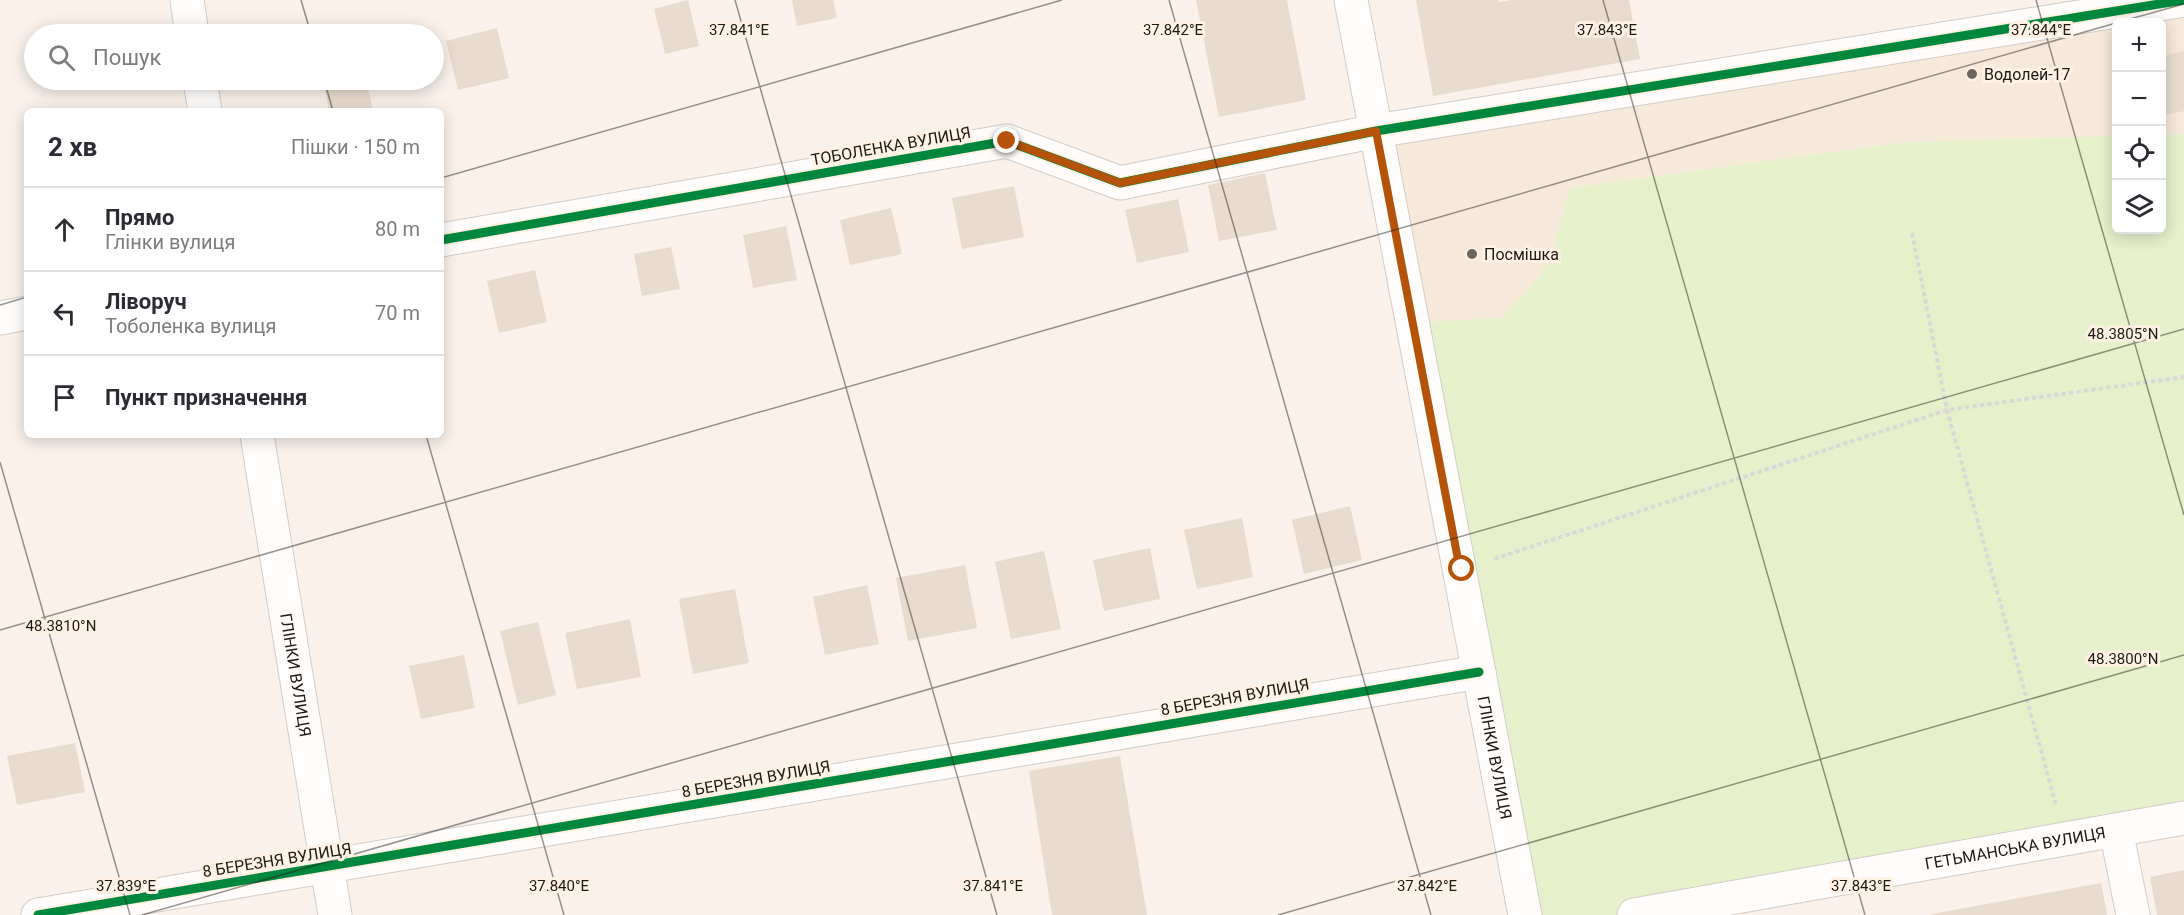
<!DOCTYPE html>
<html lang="uk">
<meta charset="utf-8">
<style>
body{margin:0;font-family:Roboto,sans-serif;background:#f2f2f3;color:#2b2b33}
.controls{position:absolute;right:18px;top:18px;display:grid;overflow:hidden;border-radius:9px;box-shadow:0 3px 15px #0003}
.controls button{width:54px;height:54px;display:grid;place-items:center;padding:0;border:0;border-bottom:2px solid #e1e1e2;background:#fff;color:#2b2b33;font:30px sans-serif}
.stop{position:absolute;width:18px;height:18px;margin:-14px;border:4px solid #b45309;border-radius:50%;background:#fff}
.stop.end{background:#b45309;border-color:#fff;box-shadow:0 2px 6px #0008}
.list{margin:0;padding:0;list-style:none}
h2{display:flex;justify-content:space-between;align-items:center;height:78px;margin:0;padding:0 24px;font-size:26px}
h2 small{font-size:20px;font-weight:400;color:#7c7c81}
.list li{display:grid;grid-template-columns:39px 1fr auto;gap:18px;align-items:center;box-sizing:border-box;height:84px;padding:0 24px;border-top:2px solid #e1e1e2}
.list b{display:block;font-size:22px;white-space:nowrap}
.list p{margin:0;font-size:20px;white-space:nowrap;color:#7c7c81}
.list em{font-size:20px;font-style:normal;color:#7c7c81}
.icon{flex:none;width:33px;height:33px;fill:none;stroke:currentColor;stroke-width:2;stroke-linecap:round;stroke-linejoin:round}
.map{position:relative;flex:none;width:2184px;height:915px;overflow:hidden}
.search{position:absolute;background:#fff;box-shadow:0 3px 15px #0003;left:24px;top:24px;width:420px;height:66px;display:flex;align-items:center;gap:15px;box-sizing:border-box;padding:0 21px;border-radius:33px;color:#7c7c81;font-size:22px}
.panel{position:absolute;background:#fff;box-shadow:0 3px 15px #0003;left:24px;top:108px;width:420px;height:330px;border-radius:9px}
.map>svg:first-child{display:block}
.built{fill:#f7e9da}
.green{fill:#e6f1cb}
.building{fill:#e8dcce}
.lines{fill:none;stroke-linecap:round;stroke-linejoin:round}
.minor-casing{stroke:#d2ccc6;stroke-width:35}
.path{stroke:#dbd9d7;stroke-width:4;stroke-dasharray:4.5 3;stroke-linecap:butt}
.minor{stroke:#fefdfc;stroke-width:33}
.cycleway-casing{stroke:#fff1e4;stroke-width:13}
.cycleway{stroke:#00873e;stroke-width:9}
.route{stroke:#b45309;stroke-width:8}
.ticks{fill:none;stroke:#1d1914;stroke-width:1.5;stroke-opacity:0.45}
.poi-dot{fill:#6a655f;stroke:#fff1e4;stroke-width:2}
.labels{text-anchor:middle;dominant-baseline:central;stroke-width:6;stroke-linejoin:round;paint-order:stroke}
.poi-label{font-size:16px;fill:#1d1914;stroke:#fff1e4;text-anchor:start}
.street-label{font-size:16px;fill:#1d1914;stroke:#fff1e4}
.ticks-label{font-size:15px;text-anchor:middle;fill:#1d1914;stroke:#fff1e4;stroke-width:6;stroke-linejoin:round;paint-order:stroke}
</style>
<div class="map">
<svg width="2184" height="915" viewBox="0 0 2184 915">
<rect width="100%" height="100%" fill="#f9f1ea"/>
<path class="built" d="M2184,9v125l-22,1v-113h-46v114l-209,6 -337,46 -21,76 -45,53 -89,6 -25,-182z"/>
<path class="green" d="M2184,134v684l-555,97h-100l-114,-592 89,-6 45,-53 21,-76 337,-46 209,-6v94h46v-95z"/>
<g class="building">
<path d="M688,0l11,46 -34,8 -11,-45z"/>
<path d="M792,0h41l4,18 -40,8z"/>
<path d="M1196,0h91l19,100 -87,17z"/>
<path d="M1416,0h82l1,2 13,-2h117l11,59 -207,37z"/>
<path d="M497,28l12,50 -51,12 -12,-49z"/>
<path d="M2184,51v60l-21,4 -1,-59z"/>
<path d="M323,80h44l5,28 -16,3h-27z"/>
<path d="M1265,173l12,57 -58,11 -11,-56z"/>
<path d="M1014,186l10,51 -62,12 -10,-51z"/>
<path d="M1178,199l11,53 -52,11 -12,-53z"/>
<path d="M891,208l11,46 -52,11 -10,-45z"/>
<path d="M786,226l11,54 -44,8 -10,-53z"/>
<path d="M671,247l9,42 -38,7 -8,-42z"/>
<path d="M535,270l12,52 -48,11 -12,-52z"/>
<path d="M1350,506l12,54 -58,14 -12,-54z"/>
<path d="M1242,518l11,59 -56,12 -13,-59z"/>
<path d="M1150,548l10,51 -56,12 -11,-51z"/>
<path d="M1044,551l17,78 -50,10 -16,-77z"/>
<path d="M965,565l12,63 -69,13 -12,-63z"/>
<path d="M867,585l12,59 -54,11 -12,-58z"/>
<path d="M735,589l14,74 -56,11 -14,-75z"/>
<path d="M630,619l11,58 -64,12 -12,-56z"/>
<path d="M538,622l18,73 -38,10 -18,-74z"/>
<path d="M464,655l11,53 -54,11 -12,-53z"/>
<path d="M75,743l10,49 -68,13 -10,-49z"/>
<path d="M1120,756l27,159h-95l-23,-144z"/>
<path d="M2184,870v45h-27l-7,-38z"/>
<path d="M2101,883l6,32h-175v-1z"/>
</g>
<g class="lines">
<defs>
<g id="minor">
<path d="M187,0l5,34"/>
<path id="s1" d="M1351,0l174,915"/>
<path d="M200,80l5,31"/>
<path d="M441,240l566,-99 113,42 256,-52 808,-131"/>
<path d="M0,318l27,-5"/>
<path id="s2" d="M257,435l78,480"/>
<path d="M2116,830l17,85"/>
<path d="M38,915l1441,-243"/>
<path id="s3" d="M1634,915l550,-97"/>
</g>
</defs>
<use href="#minor" class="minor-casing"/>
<g class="path">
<path d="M1912,233l35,177 109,395"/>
<path d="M1494,559l453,-149 237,-33"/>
</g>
<use href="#minor" class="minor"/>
<defs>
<g id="cycleway">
<path d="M441,240l566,-99 113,42 256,-52 808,-131"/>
<path d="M38,915l1441,-243"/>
</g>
</defs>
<use href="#cycleway" class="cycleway-casing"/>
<use href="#cycleway" class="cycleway"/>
</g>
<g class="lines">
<path class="route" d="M1007,141l113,42 256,-52 84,439 2,-1"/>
</g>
<path class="ticks" d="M301,0l10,34M735,0l262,915M1169,0l262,915M1603,0l262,915M2036,0l148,515M2119,22l65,-18M324,80l9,31M441,178l621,-178M0,305l27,-8M426,435l138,480M0,462l130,453M0,630l2116,-607M142,915l2042,-586M1278,915l906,-260"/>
<g class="poi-dot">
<circle cx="1972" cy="74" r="6"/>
<circle cx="1472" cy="254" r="6"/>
</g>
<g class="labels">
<g class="poi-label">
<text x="1984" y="74">Водолей-17</text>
<text x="1484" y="254">Посмішка</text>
</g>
<g class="street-label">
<text transform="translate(891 146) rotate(-10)">ТОБОЛЕНКА ВУЛИЦЯ</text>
<text stroke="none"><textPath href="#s2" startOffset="243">ГЛІНКИ ВУЛИЦЯ</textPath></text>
<text transform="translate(1235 697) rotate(-10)">8 БЕРЕЗНЯ ВУЛИЦЯ</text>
<text stroke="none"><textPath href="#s1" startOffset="771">ГЛІНКИ ВУЛИЦЯ</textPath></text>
<text transform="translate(756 779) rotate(-10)">8 БЕРЕЗНЯ ВУЛИЦЯ</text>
<text stroke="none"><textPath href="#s3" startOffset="387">ГЕТЬМАНСЬКА ВУЛИЦЯ</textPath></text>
<text transform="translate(277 860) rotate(-9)">8 БЕРЕЗНЯ ВУЛИЦЯ</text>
</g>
</g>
<g class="ticks-label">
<text x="739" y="35">37.841°E</text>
<text x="1173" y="35">37.842°E</text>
<text x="1607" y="35">37.843°E</text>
<text x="2041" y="35">37.844°E</text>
<text x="2123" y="339">48.3805°N</text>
<text x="61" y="631">48.3810°N</text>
<text x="2123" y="664">48.3800°N</text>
<text x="126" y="891">37.839°E</text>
<text x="559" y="891">37.840°E</text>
<text x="993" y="891">37.841°E</text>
<text x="1427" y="891">37.842°E</text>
<text x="1861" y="891">37.843°E</text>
</g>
</svg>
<div class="controls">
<button>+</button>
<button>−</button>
<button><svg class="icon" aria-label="locate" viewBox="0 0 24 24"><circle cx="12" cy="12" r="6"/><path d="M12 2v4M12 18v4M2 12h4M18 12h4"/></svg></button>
<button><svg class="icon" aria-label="layers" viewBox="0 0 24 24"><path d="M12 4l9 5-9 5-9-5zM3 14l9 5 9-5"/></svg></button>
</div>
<div class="stop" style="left:1462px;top:569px"></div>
<div class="stop end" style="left:1007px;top:141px"></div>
<div class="search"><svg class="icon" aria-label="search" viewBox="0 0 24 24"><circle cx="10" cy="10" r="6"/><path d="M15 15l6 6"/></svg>Пошук</div>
<section class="panel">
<h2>2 хв<small>Пішки · 150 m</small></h2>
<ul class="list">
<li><svg class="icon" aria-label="ahead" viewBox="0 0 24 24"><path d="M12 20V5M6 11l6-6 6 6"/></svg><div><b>Прямо</b><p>Глінки вулиця</p></div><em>80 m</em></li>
<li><svg class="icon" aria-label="left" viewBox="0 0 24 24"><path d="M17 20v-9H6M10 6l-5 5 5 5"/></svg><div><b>Ліворуч</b><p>Тоболенка вулиця</p></div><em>70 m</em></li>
<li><svg class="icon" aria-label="arrive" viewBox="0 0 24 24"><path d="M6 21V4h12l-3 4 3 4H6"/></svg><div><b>Пункт призначення</b></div></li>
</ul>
</section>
</div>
